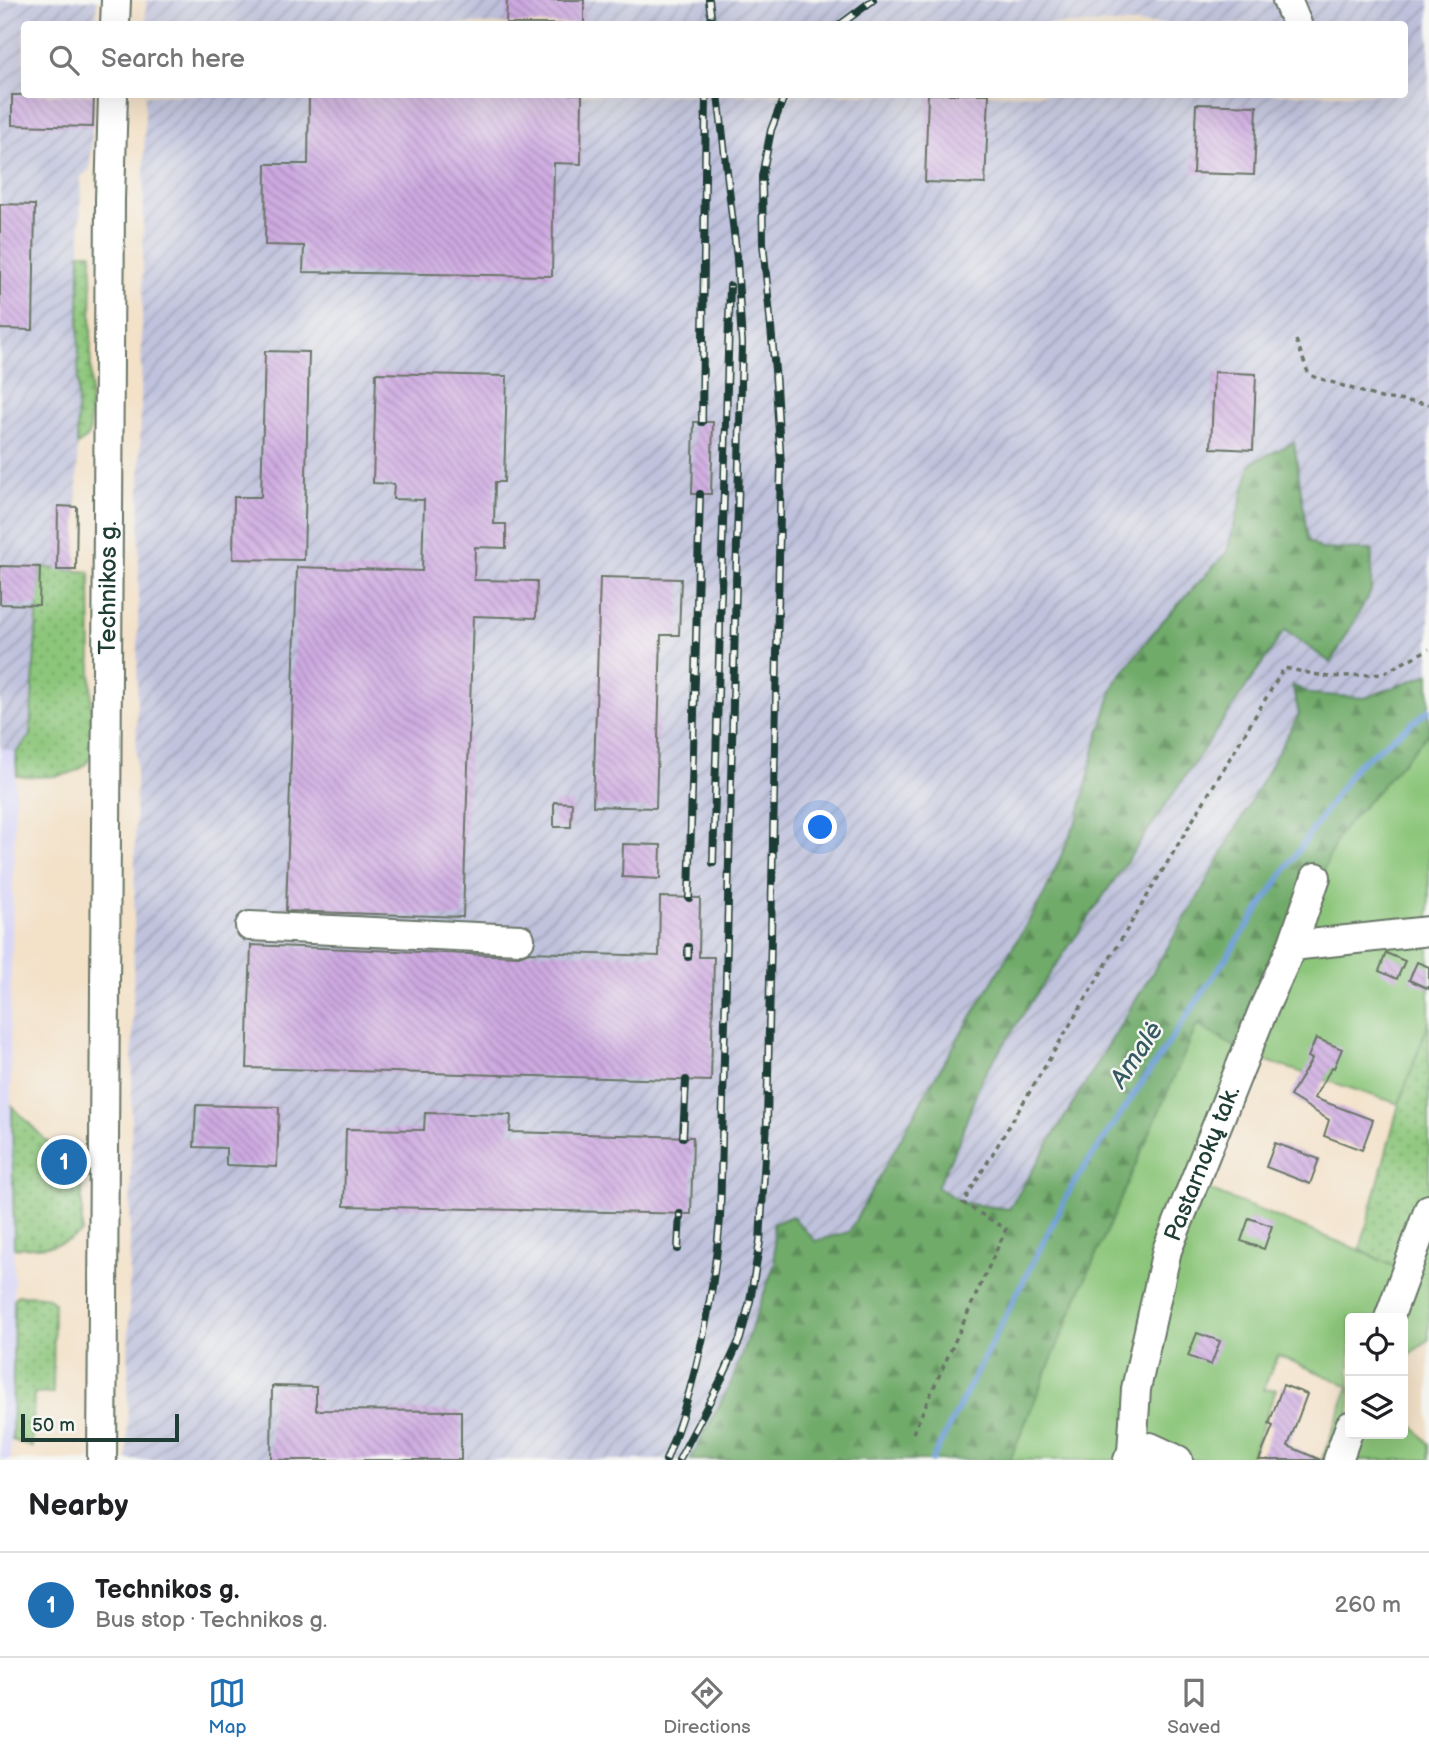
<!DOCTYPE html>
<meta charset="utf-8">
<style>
body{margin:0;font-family:"Balsamiq Sans",sans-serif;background:#f6f6f6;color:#202124}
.controls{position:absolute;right:21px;bottom:21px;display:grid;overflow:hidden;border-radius:7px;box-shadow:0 7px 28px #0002}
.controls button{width:63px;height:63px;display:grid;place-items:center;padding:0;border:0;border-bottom:2px solid #e0e0e0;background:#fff;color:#202124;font:35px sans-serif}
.scale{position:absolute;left:21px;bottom:18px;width:158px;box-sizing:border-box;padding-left:7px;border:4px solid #1f3d34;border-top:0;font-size:19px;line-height:24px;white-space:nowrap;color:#1f3d34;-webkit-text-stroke:5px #f6f6f2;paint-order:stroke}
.you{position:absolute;left:821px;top:828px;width:24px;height:24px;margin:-18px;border:5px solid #fff;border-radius:50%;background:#1a73e8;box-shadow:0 0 0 10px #1a73e833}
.badge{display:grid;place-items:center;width:46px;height:46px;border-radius:50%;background:#1f6fb2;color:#fff;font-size:23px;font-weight:700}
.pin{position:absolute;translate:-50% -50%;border:4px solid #fff;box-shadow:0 2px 7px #0006}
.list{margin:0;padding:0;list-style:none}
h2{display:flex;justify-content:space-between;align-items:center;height:91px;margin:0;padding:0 28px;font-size:30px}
h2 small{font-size:23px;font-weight:400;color:#757577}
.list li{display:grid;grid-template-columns:46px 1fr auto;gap:21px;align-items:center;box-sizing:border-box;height:105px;padding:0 28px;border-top:2px solid #e0e0e0}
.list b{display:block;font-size:26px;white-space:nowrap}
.list p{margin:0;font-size:23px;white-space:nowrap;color:#757577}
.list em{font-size:23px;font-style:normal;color:#757577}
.icon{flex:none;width:38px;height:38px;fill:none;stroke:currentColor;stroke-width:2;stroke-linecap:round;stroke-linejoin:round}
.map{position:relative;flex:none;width:1429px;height:1460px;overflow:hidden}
.search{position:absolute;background:#fff;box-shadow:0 7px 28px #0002;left:21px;right:21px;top:21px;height:77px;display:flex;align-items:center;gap:18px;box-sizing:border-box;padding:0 24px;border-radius:7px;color:#757577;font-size:26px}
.sheet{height:196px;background:#fff}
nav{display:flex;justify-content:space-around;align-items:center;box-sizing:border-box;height:98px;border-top:2px solid #e0e0e0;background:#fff;font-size:19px;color:#757577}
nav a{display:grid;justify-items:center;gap:4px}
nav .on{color:#1f6fb2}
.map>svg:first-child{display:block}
.built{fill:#d9d7f8}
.industrial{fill:url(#industrial-furrows)}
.grass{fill:url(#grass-dots);stroke:#568257;stroke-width:2}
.forest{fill:url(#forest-firs);stroke:#48744f;stroke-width:2}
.garden{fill:#8cc67a;stroke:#568257;stroke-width:2}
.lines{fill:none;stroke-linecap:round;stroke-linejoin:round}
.stream{stroke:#6b9cd5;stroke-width:6}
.building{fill:url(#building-back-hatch)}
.minor-casing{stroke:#697668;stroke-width:32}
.path{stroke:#697668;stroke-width:3.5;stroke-dasharray:5 5;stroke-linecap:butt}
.minor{stroke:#fff;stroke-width:28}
.rail-casing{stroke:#1f3d34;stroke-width:8}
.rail{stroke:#f6f6f2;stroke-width:5;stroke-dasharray:16;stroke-linecap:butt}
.labels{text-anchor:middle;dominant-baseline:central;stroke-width:5;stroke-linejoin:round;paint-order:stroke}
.street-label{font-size:24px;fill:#1f3d34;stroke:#f6f6f2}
.water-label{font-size:26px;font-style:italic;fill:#365a64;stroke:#f6f6f2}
</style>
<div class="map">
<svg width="1429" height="1460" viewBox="0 0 1429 1460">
<defs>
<pattern id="industrial-furrows" width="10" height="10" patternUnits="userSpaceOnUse" patternTransform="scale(1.75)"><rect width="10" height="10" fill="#c0c2dd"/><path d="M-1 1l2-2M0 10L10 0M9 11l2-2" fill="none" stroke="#9b9fb4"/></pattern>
<pattern id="grass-dots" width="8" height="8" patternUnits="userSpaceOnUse" patternTransform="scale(1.75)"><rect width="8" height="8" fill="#8cc67a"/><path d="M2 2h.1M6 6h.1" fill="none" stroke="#72a265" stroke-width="1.8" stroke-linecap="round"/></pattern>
<pattern id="forest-firs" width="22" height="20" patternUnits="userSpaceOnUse" patternTransform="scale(1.75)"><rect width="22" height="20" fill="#71ab6a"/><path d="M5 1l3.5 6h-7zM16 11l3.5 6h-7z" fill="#5c8c58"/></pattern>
<pattern id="building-back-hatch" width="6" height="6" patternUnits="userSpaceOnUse" patternTransform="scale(1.75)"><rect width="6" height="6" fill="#cea9e1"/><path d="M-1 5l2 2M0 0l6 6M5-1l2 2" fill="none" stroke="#a78bb7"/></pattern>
</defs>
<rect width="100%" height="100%" fill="#f6f6f2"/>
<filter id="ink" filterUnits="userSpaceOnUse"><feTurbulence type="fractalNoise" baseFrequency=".0143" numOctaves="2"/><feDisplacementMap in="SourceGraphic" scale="14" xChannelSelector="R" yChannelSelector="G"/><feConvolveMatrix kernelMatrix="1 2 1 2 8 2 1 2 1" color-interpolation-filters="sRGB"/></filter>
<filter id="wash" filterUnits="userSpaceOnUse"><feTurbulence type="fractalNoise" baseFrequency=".00686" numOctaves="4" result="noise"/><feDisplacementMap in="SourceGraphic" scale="28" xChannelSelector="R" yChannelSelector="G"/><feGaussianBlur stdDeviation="1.57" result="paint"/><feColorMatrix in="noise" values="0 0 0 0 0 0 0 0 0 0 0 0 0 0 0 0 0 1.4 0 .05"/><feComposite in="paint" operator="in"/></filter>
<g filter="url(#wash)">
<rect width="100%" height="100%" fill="#f3e1c8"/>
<path class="built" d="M0,747l16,6 -6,270 4,255 -3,182h-11z"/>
<g class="industrial">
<path d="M0,0h97l-1,24h-72v70l70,1 -4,74 -9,8 -5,393 -36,-3 -10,169 -14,17 -16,-6z"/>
<path d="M146,0h1283v674l-64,24 -54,-4 -19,-8 7,28 -102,185 -189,310 -45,-6 -26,-16 21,-44 24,-64 51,-80 252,-369 87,-79 -51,-2 -13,-9 -57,-77 -24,89 -66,71 -46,59 -18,58 -18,75 -35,80 -116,194 -79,143 -34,9 -23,-25 -19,8 2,39 -44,120 -41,77h-563l18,-1365 1259,-1v-70h-1258z"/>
</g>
<g class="grass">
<path d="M80,253h12l-2,176 -3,9 -10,7z"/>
<path d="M40,567l50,5 2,182c-9,27 -53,23 -75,22l-1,-23 14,-17z"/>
<path d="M1429,1021v188l-23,64 -46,-23 39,-146z"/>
<path d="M12,1106l70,71v55c-20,16 -43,15 -68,16z"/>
<path d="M18,1295c12,1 29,-2 36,8l-1,90 -19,1 -2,53 -20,-7 2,-141z"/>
</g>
<path class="forest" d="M1294,442l14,98 13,9 51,1 -1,41 -40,72 -46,-33 -252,369 -51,79 -24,65 -21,44 26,16 46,6 188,-310 102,-185 -7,-29 19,9 54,4 64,-24v59l-90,101 -94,220 -48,-28 -118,268 -69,166h-320l41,-77 44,-120 -2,-39 19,-8 23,25 34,-9 79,-143 116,-194 35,-80 18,-75 18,-58 46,-59 66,-71 24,-89z"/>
<path class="garden" d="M1429,733v288l-30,83 -154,-50 -51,130 165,66 46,22 24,-63v130l-26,21v-42h-53v116h53v-20l26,30v16h-107l27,-74 -71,-31 -15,35 13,-1 -26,71h-240l69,-166 118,-269 48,28 94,-219z"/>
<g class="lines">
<path class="stream" d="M932,1460l140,-274 283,-419 74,-57"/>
</g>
<g id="blocks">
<g class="building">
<path d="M507,0h77v24h-78z"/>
<path d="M94,94l-1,33 -81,-2v-30z"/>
<path d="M309,94h273l-1,70 -27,-1 -2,113 -249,-4 1,-26 -39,-1 1,-81h42z"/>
<path d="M928,94h61l-4,90 -60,-2z"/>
<path d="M1196,104l61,2 -3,69 -61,-2z"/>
<path d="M0,204l35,1 -2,125 -33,-1z"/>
<path d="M265,351l44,1 -5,208 -71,-1 1,-62h27z"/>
<path d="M1214,372l42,2 -3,76 -42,-2z"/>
<path d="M376,373l131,3 -3,106h-9l-1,42h12v24l-31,-1 -1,33 63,1 -1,37 -63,-2 -10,301 -177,-6 11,-344 125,4 2,-71 -31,-1 1,-15 -21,-1z"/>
<path d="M694,422h19l-2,72h-19z"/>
<path d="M58,506l19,1 -1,63h-19z"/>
<path d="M0,566l40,1 -1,38 -39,-1z"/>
<path d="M600,577l81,2 -2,56h-18l-5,173 -63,-2z"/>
<path d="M554,802l18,1 -1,24h-17z"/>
<path d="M623,844l38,1 -1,34 -38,-2z"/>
<path d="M660,897l40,1 -1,59h15l-3,124 -464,-13 4,-123 268,11 10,-4 130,4z"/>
<path d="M1386,953l19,8 -8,18 -18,-8z"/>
<path d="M1417,962l12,5v22l-20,-9z"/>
<path d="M1316,1038l26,11 -8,19 -2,-1 -18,31 59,22 -11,30 -38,-14 5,-16 -39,-24 22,-37 -4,-2z"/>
<path d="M196,1105l83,2 -2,60 -51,-2v-17l-32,-1z"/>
<path d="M425,1113l86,2 -1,17 183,5 -2,77 -347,-8 2,-77 78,1z"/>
<path d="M1275,1143l44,16 -9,25 -44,-17z"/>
<path d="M1249,1218l23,8 -8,23 -23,-8z"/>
<path d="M1197,1333l23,8 -9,24 -23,-9z"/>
<path d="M1283,1385l24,9 -19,52 33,14h-62l14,-34 -4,-2z"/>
<path d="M272,1386l44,1v23l145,1v49h-190z"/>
</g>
</g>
</g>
<g filter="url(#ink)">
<use href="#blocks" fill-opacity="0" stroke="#697668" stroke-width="2"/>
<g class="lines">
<defs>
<g id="minor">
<path d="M1287,0l10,24"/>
<path d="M115,24l1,-24"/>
<path d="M250,926l270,13"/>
<path d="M1292,946l137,-15"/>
<path d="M1389,1318l40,-109"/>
<path d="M1132,1452l18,-5 28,13"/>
<path id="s1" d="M102,1460l8,-1260 3,-106"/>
<path id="s2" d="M1128,1460l4,-8 4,-63 31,-139 97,-242 28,-62 24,-69"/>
<path d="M1338,1460l12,-34"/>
</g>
</defs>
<use href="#minor" class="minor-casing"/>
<g class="path">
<path d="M1296,340l13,35 72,23 48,6"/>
<path d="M913,1433l93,-204 -43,-26 321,-535 45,9 53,-3 47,-25"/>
</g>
<use href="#minor" class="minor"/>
<defs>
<g id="rail">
<path d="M709,0l3,24"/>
<path d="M841,24l32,-24"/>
<path d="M702,422l4,-328"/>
<path d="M713,863l17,-577"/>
<path d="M689,898l11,-404"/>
<path d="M688,957v-10"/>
<path d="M683,1137l3,-57"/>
<path d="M678,1249l2,-35"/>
<path d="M666,1460c31,-77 47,-159 54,-241l22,-875 -5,-85 -19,-165"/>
<path d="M679,1460l44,-84 17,-37 10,-38 10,-60 7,-119 14,-657 -6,-95 -12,-127 -1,-67 9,-46 14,-36"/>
</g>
</defs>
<use href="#rail" class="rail-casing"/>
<use href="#rail" class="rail"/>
</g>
</g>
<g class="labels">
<g class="street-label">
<text stroke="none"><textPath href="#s1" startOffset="872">Technikos g.</textPath></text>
<text stroke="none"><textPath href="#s2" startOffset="308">Pastarnokų tak.</textPath></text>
</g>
<g class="water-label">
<text transform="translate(1137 1055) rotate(-56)">Amalė</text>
</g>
</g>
</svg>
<div class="controls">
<button><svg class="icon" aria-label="locate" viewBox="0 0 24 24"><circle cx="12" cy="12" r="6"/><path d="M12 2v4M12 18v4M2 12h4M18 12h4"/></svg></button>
<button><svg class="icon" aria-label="layers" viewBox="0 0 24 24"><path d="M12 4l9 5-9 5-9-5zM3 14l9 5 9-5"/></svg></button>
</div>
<div class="scale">50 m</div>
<div class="you"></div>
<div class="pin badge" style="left:64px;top:1162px">1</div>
<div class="search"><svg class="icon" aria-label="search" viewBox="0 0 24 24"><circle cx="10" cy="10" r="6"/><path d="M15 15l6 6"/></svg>Search here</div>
</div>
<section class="sheet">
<h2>Nearby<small></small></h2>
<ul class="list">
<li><span class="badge">1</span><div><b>Technikos g.</b><p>Bus stop · Technikos g.</p></div><em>260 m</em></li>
</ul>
</section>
<nav>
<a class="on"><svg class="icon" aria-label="map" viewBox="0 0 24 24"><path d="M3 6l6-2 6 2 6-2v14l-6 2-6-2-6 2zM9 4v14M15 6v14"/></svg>Map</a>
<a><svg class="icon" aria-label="directions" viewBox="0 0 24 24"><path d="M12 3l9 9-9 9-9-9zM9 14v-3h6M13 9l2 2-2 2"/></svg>Directions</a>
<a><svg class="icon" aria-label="saved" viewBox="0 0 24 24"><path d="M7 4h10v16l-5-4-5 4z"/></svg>Saved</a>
</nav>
